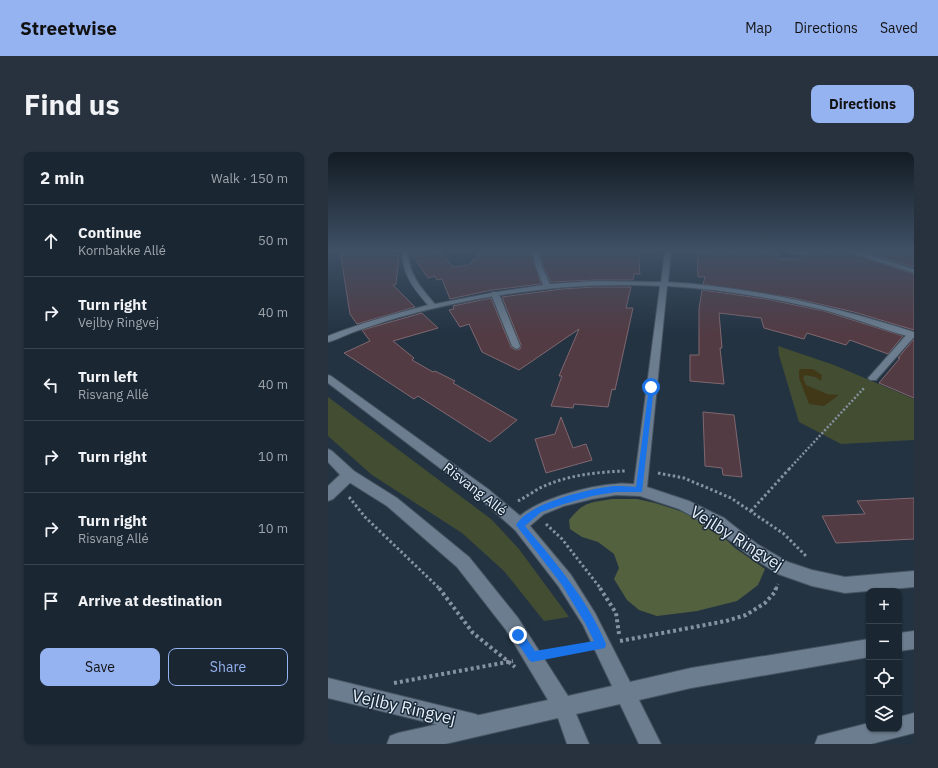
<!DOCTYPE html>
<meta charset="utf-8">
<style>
body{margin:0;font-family:"IBM Plex Sans",sans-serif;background:#27323e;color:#f1f3f6}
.controls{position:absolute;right:12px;bottom:12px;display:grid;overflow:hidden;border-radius:8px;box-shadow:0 1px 3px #0004}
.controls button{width:36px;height:36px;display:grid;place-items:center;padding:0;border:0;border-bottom:1px solid #38434d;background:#1a2632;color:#f1f3f6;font:20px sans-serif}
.stop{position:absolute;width:12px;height:12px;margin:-9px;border:3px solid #1a73e8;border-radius:50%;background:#fff}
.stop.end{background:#1a73e8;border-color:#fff;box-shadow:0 1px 4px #0008}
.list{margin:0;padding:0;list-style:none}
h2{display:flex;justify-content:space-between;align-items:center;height:52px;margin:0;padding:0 16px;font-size:17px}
h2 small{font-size:13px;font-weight:400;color:#9fa5ac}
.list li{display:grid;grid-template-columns:26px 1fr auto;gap:12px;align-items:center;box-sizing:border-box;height:72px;padding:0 16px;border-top:1px solid #38434d}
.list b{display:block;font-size:15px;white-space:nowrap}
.list p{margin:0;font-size:13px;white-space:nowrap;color:#9fa5ac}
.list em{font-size:13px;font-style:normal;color:#9fa5ac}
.actions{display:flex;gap:8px;padding:12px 16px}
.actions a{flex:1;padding:9px 0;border:1px solid #95b2f1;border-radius:8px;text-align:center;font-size:14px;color:#95b2f1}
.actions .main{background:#95b2f1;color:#111}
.icon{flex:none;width:22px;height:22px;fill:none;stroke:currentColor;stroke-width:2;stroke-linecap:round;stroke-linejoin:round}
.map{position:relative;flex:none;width:586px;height:592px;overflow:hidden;border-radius:8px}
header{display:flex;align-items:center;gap:24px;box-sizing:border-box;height:56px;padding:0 20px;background:#95b2f1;color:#111}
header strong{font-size:19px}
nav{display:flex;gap:22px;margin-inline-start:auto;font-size:14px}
.intro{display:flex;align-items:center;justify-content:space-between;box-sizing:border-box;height:96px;padding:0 24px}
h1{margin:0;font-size:28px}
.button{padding:10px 18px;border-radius:8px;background:#95b2f1;color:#111;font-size:14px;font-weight:700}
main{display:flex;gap:24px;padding:0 24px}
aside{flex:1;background:#1a2632;border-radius:8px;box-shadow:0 1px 3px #0004}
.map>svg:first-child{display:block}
.green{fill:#434d32}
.forest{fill:#54613f}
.sand{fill:#413818}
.building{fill:#523b43;stroke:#806770}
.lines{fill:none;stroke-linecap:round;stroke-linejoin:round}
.lane-casing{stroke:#45525f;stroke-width:2}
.street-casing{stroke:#45525f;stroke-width:2}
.secondary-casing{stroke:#45525f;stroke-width:2}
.path-far2{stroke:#85929f;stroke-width:2.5;stroke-dasharray:2 2;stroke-linecap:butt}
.path-far1{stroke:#85929f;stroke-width:3;stroke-dasharray:2.5 2.5;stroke-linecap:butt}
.path{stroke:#85929f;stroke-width:4;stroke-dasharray:3 3;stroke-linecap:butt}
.lane{fill:#6c7d8f;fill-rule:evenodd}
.street{fill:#6c7d8f;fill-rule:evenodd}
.secondary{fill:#6c7d8f;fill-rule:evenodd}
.route{fill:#1a73e8}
.labels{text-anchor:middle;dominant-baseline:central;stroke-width:3;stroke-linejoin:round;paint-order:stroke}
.street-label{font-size:14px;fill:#e6f0fa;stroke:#1a2938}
.near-street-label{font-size:17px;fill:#e6f0fa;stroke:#1a2938}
</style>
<header>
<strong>Streetwise</strong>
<nav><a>Map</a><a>Directions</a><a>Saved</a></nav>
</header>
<div class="intro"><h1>Find us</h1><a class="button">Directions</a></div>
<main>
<aside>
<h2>2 min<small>Walk · 150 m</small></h2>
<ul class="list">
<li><svg class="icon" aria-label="ahead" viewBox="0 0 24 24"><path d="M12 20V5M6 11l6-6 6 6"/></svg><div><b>Continue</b><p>Kornbakke Allé</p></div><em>50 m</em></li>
<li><svg class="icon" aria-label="right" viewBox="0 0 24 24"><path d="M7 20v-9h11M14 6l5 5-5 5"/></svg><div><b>Turn right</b><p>Vejlby Ringvej</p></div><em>40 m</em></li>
<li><svg class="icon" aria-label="left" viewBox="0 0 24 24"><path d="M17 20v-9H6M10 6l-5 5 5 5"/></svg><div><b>Turn left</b><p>Risvang Allé</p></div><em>40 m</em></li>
<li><svg class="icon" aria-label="right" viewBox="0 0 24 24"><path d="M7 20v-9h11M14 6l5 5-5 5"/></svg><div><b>Turn right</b></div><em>10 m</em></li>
<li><svg class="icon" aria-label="right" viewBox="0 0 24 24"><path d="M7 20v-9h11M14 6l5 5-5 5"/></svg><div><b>Turn right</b><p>Risvang Allé</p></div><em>10 m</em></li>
<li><svg class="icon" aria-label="arrive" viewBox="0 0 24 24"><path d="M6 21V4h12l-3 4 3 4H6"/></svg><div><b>Arrive at destination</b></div></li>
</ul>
<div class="actions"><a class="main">Save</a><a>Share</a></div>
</aside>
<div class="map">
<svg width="586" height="592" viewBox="0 0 586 592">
<rect width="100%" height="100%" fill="#233342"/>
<g class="green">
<path d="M450,194l56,19 80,34v41l-73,4 -42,-22 -20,-67z"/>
<path d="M0,245l163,122 28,30 50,68 -25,4 -40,-50 -42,-38 -90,-58 -44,-39z"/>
</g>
<path class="forest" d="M284,347h25l18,4 25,8 21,10 18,12 16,15 30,21 -7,16 -21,16 -40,10 -40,5 -18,-6 -12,-10 -13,-21 5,-11 -5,-14 -16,-12 -16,-5 -12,-8 -1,-9c15,-19 21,-17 43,-21z"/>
<path class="sand" d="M473,217h12l9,6 -1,6 -6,-4 -10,-2 -2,3 3,7 21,9 12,1 -15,11 -15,-2 -10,-26v-8z"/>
<g class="building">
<path d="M12,99h45l-1,3 7,-1v2l8,1 -3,28 -3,1 22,22 -58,17 -7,-10z"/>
<path d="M102,99h10l13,16 15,-2 6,-6h3l2,-8h52l10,33 -49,6 -42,9 -8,-20 -5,1 -2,-4 -7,2 -16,-24z"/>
<path d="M212,99h98l2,23h-6l-1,6h-38l-44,2 -8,-16z"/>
<path d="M369,99l32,2v-2h49l1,8h16l35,-8h14l70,23v56l-60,-18 -61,-14 -90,-14 2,-7h-7z"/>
<path d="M531,99h55v16z"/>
<path d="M266,135h37l-5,21h7l-18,82 -3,-1 -4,18 -34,-3 -1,4 -22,-2 11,-30h-3l20,-47 -60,41 -37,-18 -13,-28 -9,3 -11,-17 5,-1 -1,-3 38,-8 20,49 5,3 4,-1 1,-4 -19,-48 60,-8z"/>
<path d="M374,138l64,9 58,12 79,25 -15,18 -38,-14 -4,5 -39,-12 -3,6 -40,-11 -3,-10 -42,-5 3,35h-2l4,36 -34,-3v-26h9v-46z"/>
<path d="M94,161l16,15 -45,13 21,17 -2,2 21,12 2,-1 20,10 -2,2 64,37 -27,22 -72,-46 -4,3 -70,-46 26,-12 -8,-11z"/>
<path d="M586,187v59l-35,-15 21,-25h-2z"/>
<path d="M375,260l31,3 8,62 -19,-2 -1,-7 -17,-2z"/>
<path d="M233,265l12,31 13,-4 6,16 -46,13 -11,-34 20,-5z"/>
<path d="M586,346v41l-78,4 -14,-27 43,-2 -8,-13z"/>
</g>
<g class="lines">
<defs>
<g id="lane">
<path d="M164,140h3l4,2 21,52 -1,2 -3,1 -4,-3 -21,-52z"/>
<path d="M581,180h5v5l-38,43h-6l-2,-2 2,-2z"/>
</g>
<g id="street">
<path d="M74,99h6c0,22 13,37 27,53l61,-12 47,-7 -7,-18 -4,-16h6l4,16 8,17 45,-3 66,1 4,-31h6l-3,31c84,5 166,24 246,50v6c-30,-8 -60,-20 -90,-28 -51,-12 -104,-21 -157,-24l-20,201 42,14 35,17 33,26 31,18 24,8 33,7 69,-6v16l-69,6 -33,-7 -34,-12 -31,-20 -33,-26 -35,-19 -39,-13 -24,-1 -24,4 -28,7 -20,8 -19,16 -5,2 -5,-2 -2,-5c10,-23 78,-40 103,-41 6,-1 12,0 18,0l26,-198c-88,-5 -175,8 -260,31 -17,5 -33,10 -49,16 -8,3 -15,7 -23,9v-6c33,-13 66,-22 100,-31 -14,-16 -26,-31 -26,-54z"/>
<path d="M460,99h28l-13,4 -15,-2z"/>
<path d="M517,99h9l60,18v4z"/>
<path d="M21,318l5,1 1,4 -1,4 -21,20 -5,2v-15l16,-15z"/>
<path d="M0,526l147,36 7,3 3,7 -3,7 -7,3 -147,-36z"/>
</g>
<g id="secondary">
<path d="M0,223l3,1 157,113 37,31 46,55 24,38 35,69 61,-14 178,-29v18l-178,31 -52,12 22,44h-22l-19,-40 -44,10 13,30h-22l-9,-26 -113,26h-58l3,-8 8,-3 150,-33 -42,-70 -49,-63 -70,-61 -43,-27 -16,-17v-13l4,2 22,20 43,27 72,59 49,61 50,78 44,-10 -29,-61 -24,-38 -44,-57 -37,-33 -150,-114z"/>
<path d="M586,479v18l-15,2v-18z"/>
<path d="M586,561v20l-43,11h-56l3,-8 51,-13v6h30v-12z"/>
</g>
</defs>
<use href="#lane" class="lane-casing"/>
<use href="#street" class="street-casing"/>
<use href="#secondary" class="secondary-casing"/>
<path class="path-far2" d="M461,317l76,-82"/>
<g class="path-far1">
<path d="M330,321l26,5 47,20 53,36 22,22"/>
<path d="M21,345l16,20 75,72"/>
<path d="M190,349c8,-4 16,-10 24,-14 26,-12 55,-15 83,-16"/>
<path d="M423,359l39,-43"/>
<path d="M218,372l16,15 39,50"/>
<path d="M448,437l2,-5"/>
</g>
<g class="path">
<path d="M111,436l34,45 42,34"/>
<path d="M272,436l16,25 3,21"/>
<path d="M292,489l106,-20 20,-6 19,-12 10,-11 1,-4"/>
<path d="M225,501l30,-5"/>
<path d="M66,531l119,-22"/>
</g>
<use href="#lane" class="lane"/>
<use href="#street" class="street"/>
<use href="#secondary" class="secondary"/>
</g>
<linearGradient id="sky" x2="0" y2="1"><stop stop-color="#131c24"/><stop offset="0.54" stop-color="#3f5065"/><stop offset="1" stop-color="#3f5065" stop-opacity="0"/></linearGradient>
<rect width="586" height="182" fill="url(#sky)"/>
<path class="route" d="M323,233l3,2 -12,105h-26l-24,4 -28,8 -23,8 -16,14c31,37 63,74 81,118l-1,4 -73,14 -3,-2 -14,-21 -2,-4 2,-3 3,-1 4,1 13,19 59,-10 -9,-18 -23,-38 -46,-60c12,-22 75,-37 99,-39 7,0 14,0 21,1l13,-100z"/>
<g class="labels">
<g class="street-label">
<text transform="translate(147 337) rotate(38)">Risvang Allé</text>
</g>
<g class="near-street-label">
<text transform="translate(409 386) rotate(32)">Vejlby Ringvej</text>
<text transform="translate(76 555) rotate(13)">Vejlby Ringvej</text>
</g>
</g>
</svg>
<div class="controls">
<button>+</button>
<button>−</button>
<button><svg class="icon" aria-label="locate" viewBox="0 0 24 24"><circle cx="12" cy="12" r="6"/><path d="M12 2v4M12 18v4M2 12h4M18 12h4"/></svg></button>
<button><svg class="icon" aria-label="layers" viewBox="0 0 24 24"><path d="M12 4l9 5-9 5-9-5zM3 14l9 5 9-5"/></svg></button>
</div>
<div class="stop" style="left:323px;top:235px"></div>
<div class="stop end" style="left:190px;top:483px"></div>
</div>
</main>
